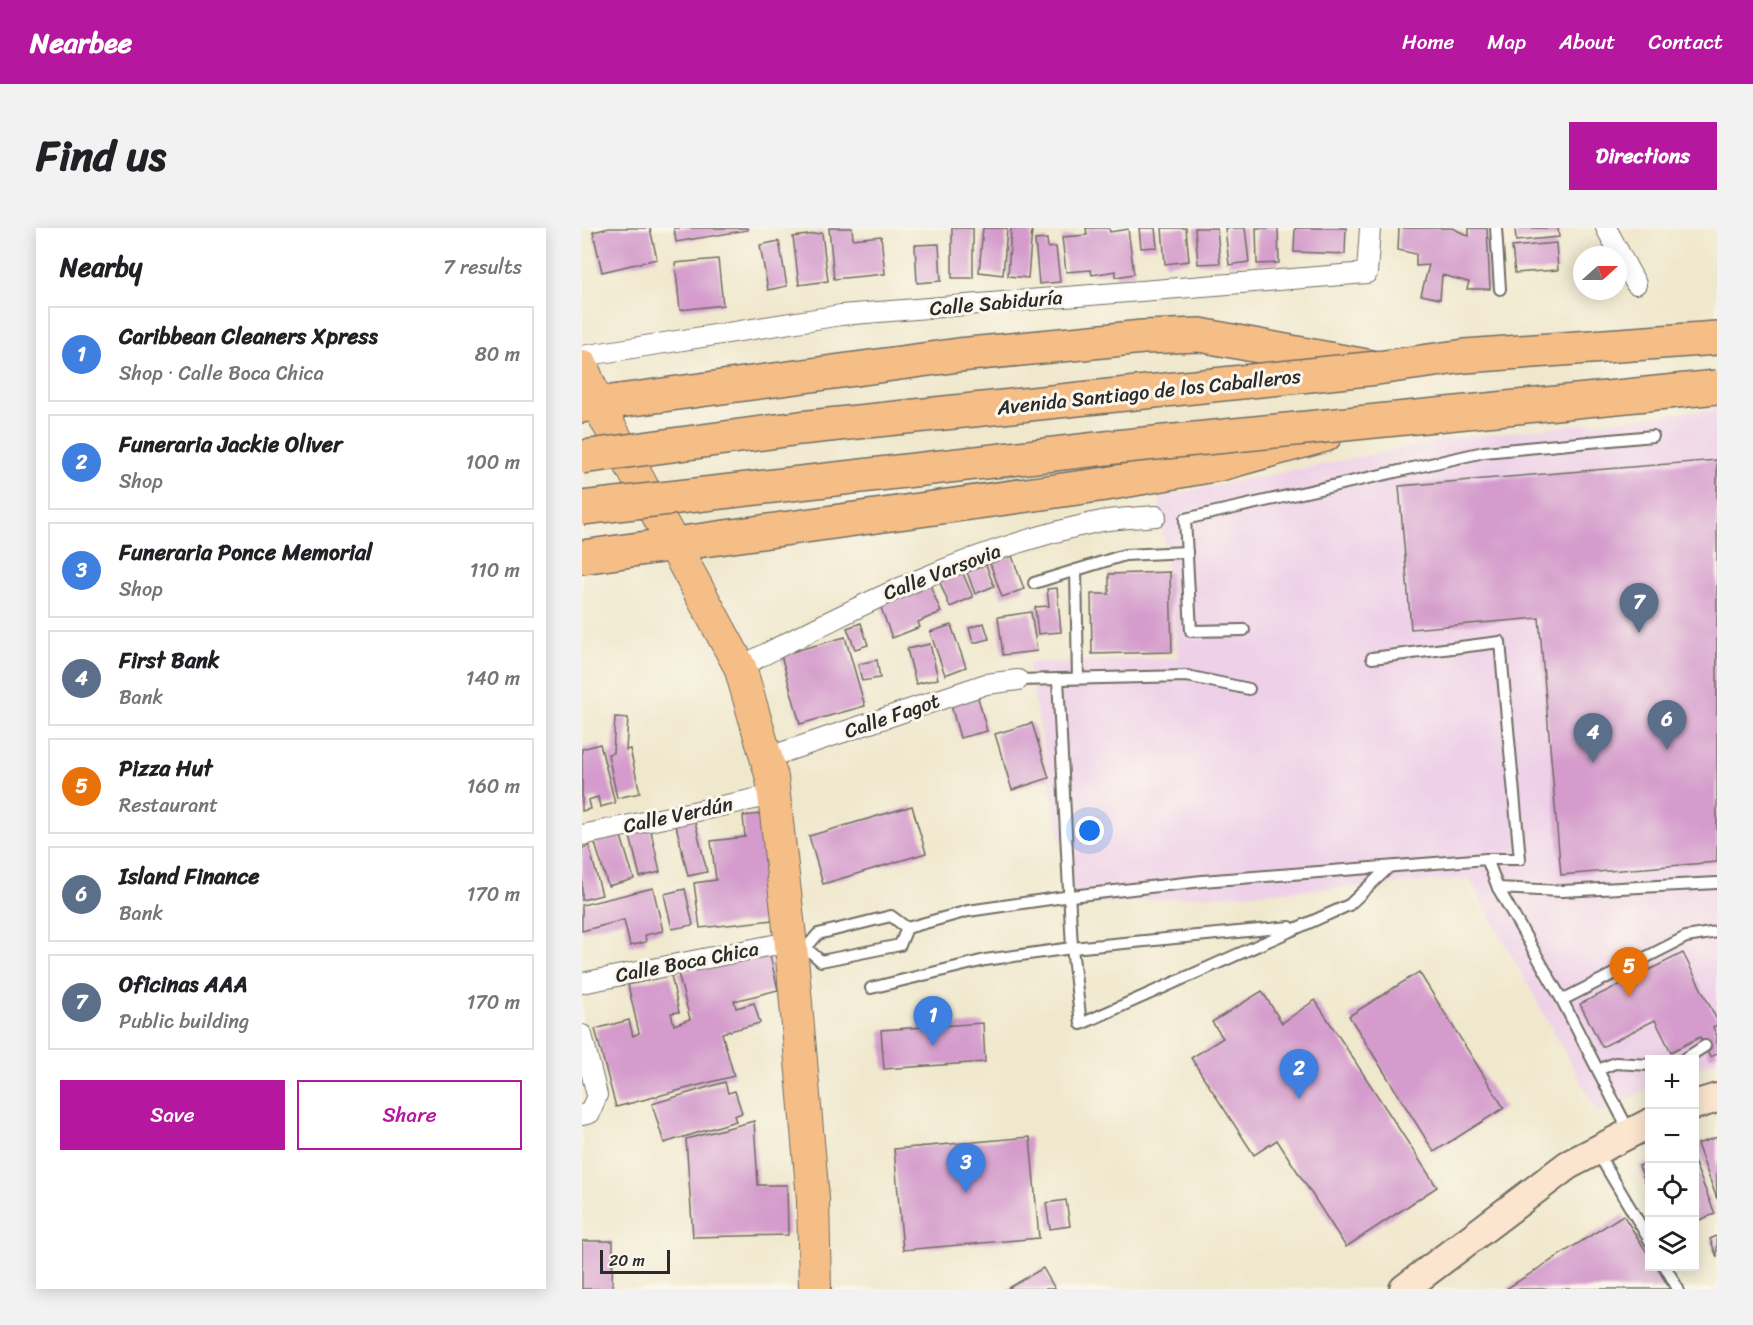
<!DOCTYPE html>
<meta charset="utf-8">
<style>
body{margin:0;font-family:Sriracha,sans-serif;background:#f2f2f2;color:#202124}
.controls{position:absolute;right:18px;bottom:18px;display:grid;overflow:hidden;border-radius:0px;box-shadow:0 3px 15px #0003}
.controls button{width:54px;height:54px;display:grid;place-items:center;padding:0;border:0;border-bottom:2px solid #e0e0e0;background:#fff;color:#202124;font:30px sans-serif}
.compass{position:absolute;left:991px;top:18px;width:54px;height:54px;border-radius:50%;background:#fff;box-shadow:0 3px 15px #0003;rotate:69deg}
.scale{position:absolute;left:18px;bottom:15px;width:70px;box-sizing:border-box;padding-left:6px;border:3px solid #2b2b2b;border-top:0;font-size:16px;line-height:21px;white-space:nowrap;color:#2b2b2b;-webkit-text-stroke:4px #fbf7ec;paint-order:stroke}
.you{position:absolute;left:508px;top:603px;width:21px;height:21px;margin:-15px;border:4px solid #fff;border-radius:50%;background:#1a73e8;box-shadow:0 0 0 9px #1a73e833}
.badge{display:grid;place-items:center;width:39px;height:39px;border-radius:50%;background:#b5179e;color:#fff;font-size:20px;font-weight:700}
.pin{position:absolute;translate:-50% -50px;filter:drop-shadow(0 2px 3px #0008)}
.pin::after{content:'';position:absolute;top:32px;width:21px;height:18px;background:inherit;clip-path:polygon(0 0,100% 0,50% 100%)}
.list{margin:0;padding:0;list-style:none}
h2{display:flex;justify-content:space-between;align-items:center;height:78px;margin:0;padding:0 24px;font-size:26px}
h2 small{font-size:20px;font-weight:400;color:#757577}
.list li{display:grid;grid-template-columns:39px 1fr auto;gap:18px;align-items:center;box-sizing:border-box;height:96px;margin:0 12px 12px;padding:0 12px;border:2px solid #e0e0e0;border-radius:0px}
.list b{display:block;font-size:22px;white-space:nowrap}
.list p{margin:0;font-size:20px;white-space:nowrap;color:#757577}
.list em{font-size:20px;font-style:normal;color:#757577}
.actions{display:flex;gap:12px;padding:18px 24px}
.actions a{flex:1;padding:14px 0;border:2px solid #b5179e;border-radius:0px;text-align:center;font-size:21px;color:#b5179e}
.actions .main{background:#b5179e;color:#fff}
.icon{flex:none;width:33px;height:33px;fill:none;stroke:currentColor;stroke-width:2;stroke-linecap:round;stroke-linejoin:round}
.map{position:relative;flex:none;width:1135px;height:1061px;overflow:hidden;border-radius:0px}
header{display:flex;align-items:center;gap:36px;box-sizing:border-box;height:84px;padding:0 30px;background:#b5179e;color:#fff}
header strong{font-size:28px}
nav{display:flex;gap:33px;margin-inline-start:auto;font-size:21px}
.intro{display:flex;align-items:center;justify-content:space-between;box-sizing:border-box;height:144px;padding:0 36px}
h1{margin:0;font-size:42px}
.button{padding:15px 27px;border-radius:0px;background:#b5179e;color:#fff;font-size:21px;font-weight:700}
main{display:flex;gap:36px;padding:0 36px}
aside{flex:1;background:#fff;border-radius:0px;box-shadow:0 3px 15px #0003}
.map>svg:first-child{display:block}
.built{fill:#eed0e8}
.building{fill:#d49bcc}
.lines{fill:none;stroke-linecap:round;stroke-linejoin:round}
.lane-casing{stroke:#706d64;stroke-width:14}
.street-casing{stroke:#706d64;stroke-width:22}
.secondary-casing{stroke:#706d64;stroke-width:32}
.primary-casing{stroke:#706d64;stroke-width:34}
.highway-casing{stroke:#706d64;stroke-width:36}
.lane{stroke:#fff;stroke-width:10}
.street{stroke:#fff;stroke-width:20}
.secondary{stroke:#fbe5cf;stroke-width:28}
.primary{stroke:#f6be87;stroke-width:32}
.highway{stroke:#f6be87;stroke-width:33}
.highway-bridge-casing{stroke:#706d64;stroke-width:36;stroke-linecap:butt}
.highway-bridge{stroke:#f6be87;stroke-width:33}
.labels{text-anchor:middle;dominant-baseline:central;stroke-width:6;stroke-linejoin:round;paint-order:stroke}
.street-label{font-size:20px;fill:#2b2b2b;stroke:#fbf7ec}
</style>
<header>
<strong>Nearbee</strong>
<nav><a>Home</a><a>Map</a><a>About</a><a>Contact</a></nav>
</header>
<div class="intro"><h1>Find us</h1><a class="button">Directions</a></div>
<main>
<aside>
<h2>Nearby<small>7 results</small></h2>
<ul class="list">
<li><span class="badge" style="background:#3f7fe0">1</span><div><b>Caribbean Cleaners Xpress</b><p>Shop · Calle Boca Chica</p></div><em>80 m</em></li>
<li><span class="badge" style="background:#3f7fe0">2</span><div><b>Funeraria Jackie Oliver</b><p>Shop</p></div><em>100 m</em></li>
<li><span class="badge" style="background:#3f7fe0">3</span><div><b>Funeraria Ponce Memorial</b><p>Shop</p></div><em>110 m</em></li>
<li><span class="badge" style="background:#5c6f8a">4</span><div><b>First Bank</b><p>Bank</p></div><em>140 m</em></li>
<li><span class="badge" style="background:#e8710a">5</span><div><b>Pizza Hut</b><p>Restaurant</p></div><em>160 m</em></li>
<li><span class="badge" style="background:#5c6f8a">6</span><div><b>Island Finance</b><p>Bank</p></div><em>170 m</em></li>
<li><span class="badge" style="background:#5c6f8a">7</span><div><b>Oficinas AAA</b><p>Public building</p></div><em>170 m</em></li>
</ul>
<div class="actions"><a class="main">Save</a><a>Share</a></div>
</aside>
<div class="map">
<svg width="1135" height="1061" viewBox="0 0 1135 1061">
<rect width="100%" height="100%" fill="#fbf7ec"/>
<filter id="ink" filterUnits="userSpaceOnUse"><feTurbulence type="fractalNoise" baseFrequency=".0167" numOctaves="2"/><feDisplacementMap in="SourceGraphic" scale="12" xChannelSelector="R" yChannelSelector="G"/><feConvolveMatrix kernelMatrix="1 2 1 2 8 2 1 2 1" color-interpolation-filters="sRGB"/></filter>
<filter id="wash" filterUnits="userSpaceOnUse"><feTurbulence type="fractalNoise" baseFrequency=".008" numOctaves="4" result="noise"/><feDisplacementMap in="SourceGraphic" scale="24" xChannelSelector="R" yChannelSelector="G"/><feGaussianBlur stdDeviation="1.35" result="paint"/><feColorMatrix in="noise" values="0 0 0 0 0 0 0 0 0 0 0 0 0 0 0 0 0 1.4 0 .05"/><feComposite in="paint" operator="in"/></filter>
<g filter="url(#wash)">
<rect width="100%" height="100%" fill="#f0e8cd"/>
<path class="built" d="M1135,181v652l-22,7 -1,-8h-44l-1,29 -51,24 -128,-234 -398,26 -44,-242 150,-5 -19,-161 296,-59z"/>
<g id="blocks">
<g class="building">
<path d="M27,0h41l7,31 -55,13 -9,-40z"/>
<path d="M92,0h73l1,2 -72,12z"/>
<path d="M247,0h23l1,11 28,-3 4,38 -51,5z"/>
<rect x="370" y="0" width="21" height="50"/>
<path d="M401,0h24l-4,47 -24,-3z"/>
<path d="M429,0l21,2 -4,48 -20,-2z"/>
<path d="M504,0h23l1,4 18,-3 6,45 -18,3v-6l-24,4 -1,-5 -25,2 -4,-35 25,-2z"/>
<path d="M557,0h16l2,19 -16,1z"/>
<path d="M580,0h24l3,33 -24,3z"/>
<path d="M613,0h22l3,35 -22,1z"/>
<path d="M643,0h20l4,34 -20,3z"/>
<path d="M674,0h22l1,35 -22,1z"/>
<path d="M713,0h51l-1,26 -51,-2z"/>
<path d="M817,0h53l17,8v-8h18l3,61h-23l2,-7 -27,-7 -2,24 -19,-4 8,-30 -13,1v-12l-18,-4z"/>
<path d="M933,0h43l1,9 -43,4z"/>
<path d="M240,5l6,48 -29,4 -6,-48z"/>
<path d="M465,11l1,9 8,-1 4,35 -21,2 -4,-44z"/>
<path d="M197,13l8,45 -19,4 -8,-45z"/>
<path d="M974,15l2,27 -43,3 -3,-26z"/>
<path d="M357,16l2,37 -24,2 -2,-38z"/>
<path d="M136,31l5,46 -43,5 -5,-47z"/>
<path d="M1135,232v402l-156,13 -22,-257 -128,11 -12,-143z"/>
<path d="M430,328l12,33 -22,8 -12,-34z"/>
<path d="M404,337l8,21 -19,8 -8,-22z"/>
<path d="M379,341l12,28 -23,10 -12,-29z"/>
<path d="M588,344l2,80 -80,2 -1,-60h18v-20z"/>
<path d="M348,357l11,27 -23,10 2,5 -28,11 -12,-33z"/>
<path d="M475,360l4,44 -23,2 -3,-27 14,-1 -2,-17z"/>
<path d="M449,384l6,39 -34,4 -5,-38z"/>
<path d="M279,395l7,22 -13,4 -8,-21z"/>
<path d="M402,395l5,16 -16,4 -4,-15z"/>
<path d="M369,397l15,42 -21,8 -15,-43z"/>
<path d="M263,409l20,69 -65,18 -19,-69z"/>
<path d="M348,416l8,35 -22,5 -9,-35z"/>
<path d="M295,432l3,18 -18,3 -4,-17z"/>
<path d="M394,462l11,41 -27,7 -11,-40z"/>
<path d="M33,489l13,1 -2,32 4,-1 10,44 -23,5 -9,-44 5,-1z"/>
<path d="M450,495l17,55 -37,12 -17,-56z"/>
<path d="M18,516l15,59 -15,4 -2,-10 -10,3 2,9 -8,2v-62z"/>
<path d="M330,578l14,47 -103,31 -14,-48z"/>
<path d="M111,585l14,59 -19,4 -14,-59z"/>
<path d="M179,586l12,106 -73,8 -6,-45 22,-3 -5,-39 34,-4 -2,-21z"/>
<path d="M68,599l10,45 -20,5 -11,-45z"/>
<path d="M38,605l14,46 -26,7 -14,-46z"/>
<path d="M7,618l13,49 -20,5v-52z"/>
<path d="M71,660l10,43 -18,4 1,7 -16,4 -6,-26 -42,11v-26z"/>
<path d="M103,661l8,36 -21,4 -8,-35z"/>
<path d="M187,723l9,39 -44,11 2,7 18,-5 6,20 -38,10 12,43 -118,31 -21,-78 34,-9 4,16 6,-3 -11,-48 43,-10 8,37 -8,1 3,12 16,-6 -12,-46z"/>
<path d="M1101,725l34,67v5l-4,2 4,9v18l-7,3 -10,-20 -29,15 -16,-32 -53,27 -22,-43z"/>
<path d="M837,744l85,136 -70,44 -85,-136z"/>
<path d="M680,763l20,32 33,-23 122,187 -91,60 -69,-107 -23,15 -63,-97 32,-20 -11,-16z"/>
<path d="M401,795l2,39 -101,7 -3,-39z"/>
<path d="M143,854l3,11 7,-2 7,22 -8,3 2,5 -72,22 -12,-39z"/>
<path d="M172,893l4,64h29l1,50 -95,2 -7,-98z"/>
<path d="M448,909l9,101 -136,12 -9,-101z"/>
<path d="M1135,909v62l-20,-55z"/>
<path d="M1112,933l21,53 -21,8z"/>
<path d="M1068,934v30h-1l-10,-26z"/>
<path d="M484,972l4,26 -20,3 -4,-26z"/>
<path d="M1041,987l27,42v9h6l14,23h-164z"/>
<path d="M1135,1008v21l-7,-18z"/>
<path d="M0,1013h31l-1,48h-30z"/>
<path d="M461,1040l12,21h-48z"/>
</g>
</g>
</g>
<g filter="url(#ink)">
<use href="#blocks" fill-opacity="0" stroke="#706d64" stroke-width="1.5"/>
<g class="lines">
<defs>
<g id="lane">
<path d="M914,0l4,61"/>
<path d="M494,342l2,108"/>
<path d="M452,355l91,-28 62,-3"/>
<path d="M662,402l-53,1 -6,-112 299,-67 169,-16"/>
<path d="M790,430l128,-16 20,217h-33"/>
<path d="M476,451l14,269 9,76 268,-119 40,-38"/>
<path d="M436,452l169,-4 62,13"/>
<path d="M916,660l64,3 155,-8"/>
<path d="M213,719l11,1 15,13 79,-16 7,-17 61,-17 103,-15 131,-15 285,-22 11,29 64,112 67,131"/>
<path d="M224,720l12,-14 73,-18 16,12"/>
<path d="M289,760l114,-28 87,-12 218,-21"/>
<path d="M980,772l124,-63 31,-5"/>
<path d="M1101,832l22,-14"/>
<path d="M1016,842l17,-7 35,2"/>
<path d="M1015,924l53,89"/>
<path d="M1083,1038l13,23"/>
</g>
<g id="street">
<path d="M1024,0l30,56"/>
<path d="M0,128l259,-41 526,-42 3,-45"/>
<path d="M158,439c118,-61 225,-117 357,-145 19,-4 40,-4 59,-6"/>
<path d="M184,530l220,-74 32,-4"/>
<path d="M0,607l192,-40"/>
<path d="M0,755l191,-38 18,1"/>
<path d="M0,807l15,60 -7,18 -8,2"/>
</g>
<g id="secondary">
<path d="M1112,877l23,-7"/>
<path d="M822,1061l164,-124 82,-42"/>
</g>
<path id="primary" d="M0,138l15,37 143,264 32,111 19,168 22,253 2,90"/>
<g id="highway">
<path d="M0,178l377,-51 184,-18 57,-2 177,33 88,-12 252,-18"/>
<path d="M0,329l524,-73 114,-20 105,-29"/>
</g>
</defs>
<use href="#lane" class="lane-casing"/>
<use href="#street" class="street-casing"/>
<use href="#secondary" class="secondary-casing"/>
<use href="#primary" class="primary-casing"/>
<use href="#highway" class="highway-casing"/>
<use href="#lane" class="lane"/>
<use href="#street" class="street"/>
<use href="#secondary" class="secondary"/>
<use href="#primary" class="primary"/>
<use href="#highway" class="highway"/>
<defs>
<g id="highway-bridge">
<path d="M0,229l218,-29 577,-60"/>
<path d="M0,280l533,-61 602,-60"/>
</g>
</defs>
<use href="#highway-bridge" class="highway-bridge-casing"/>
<use href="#highway-bridge" class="highway-bridge"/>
</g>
</g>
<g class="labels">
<g class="street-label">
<text transform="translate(414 75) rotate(-5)">Calle Sabiduría</text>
<text transform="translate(567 164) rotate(-6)">Avenida Santiago de los Caballeros</text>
<text transform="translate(360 344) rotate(-21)">Calle Varsovia</text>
<text transform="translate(310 488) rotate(-19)">Calle Fagot</text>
<text transform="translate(96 587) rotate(-12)">Calle Verdún</text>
<text transform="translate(105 734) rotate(-11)">Calle Boca Chica</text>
</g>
</g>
</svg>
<div class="controls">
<button>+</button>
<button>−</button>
<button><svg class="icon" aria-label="locate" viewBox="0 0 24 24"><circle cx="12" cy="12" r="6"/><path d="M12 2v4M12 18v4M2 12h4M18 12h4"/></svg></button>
<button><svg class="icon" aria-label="layers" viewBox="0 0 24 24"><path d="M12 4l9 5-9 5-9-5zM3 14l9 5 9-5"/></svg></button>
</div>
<svg class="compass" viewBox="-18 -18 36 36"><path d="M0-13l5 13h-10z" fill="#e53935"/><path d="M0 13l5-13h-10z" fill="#757577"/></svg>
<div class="scale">20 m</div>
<div class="you"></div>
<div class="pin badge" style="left:351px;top:818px;background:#3f7fe0">1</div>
<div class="pin badge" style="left:717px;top:871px;background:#3f7fe0">2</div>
<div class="pin badge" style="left:384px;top:965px;background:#3f7fe0">3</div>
<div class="pin badge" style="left:1011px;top:535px;background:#5c6f8a">4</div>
<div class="pin badge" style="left:1047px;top:769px;background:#e8710a">5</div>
<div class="pin badge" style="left:1085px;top:522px;background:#5c6f8a">6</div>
<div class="pin badge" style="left:1057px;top:405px;background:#5c6f8a">7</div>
</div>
</main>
